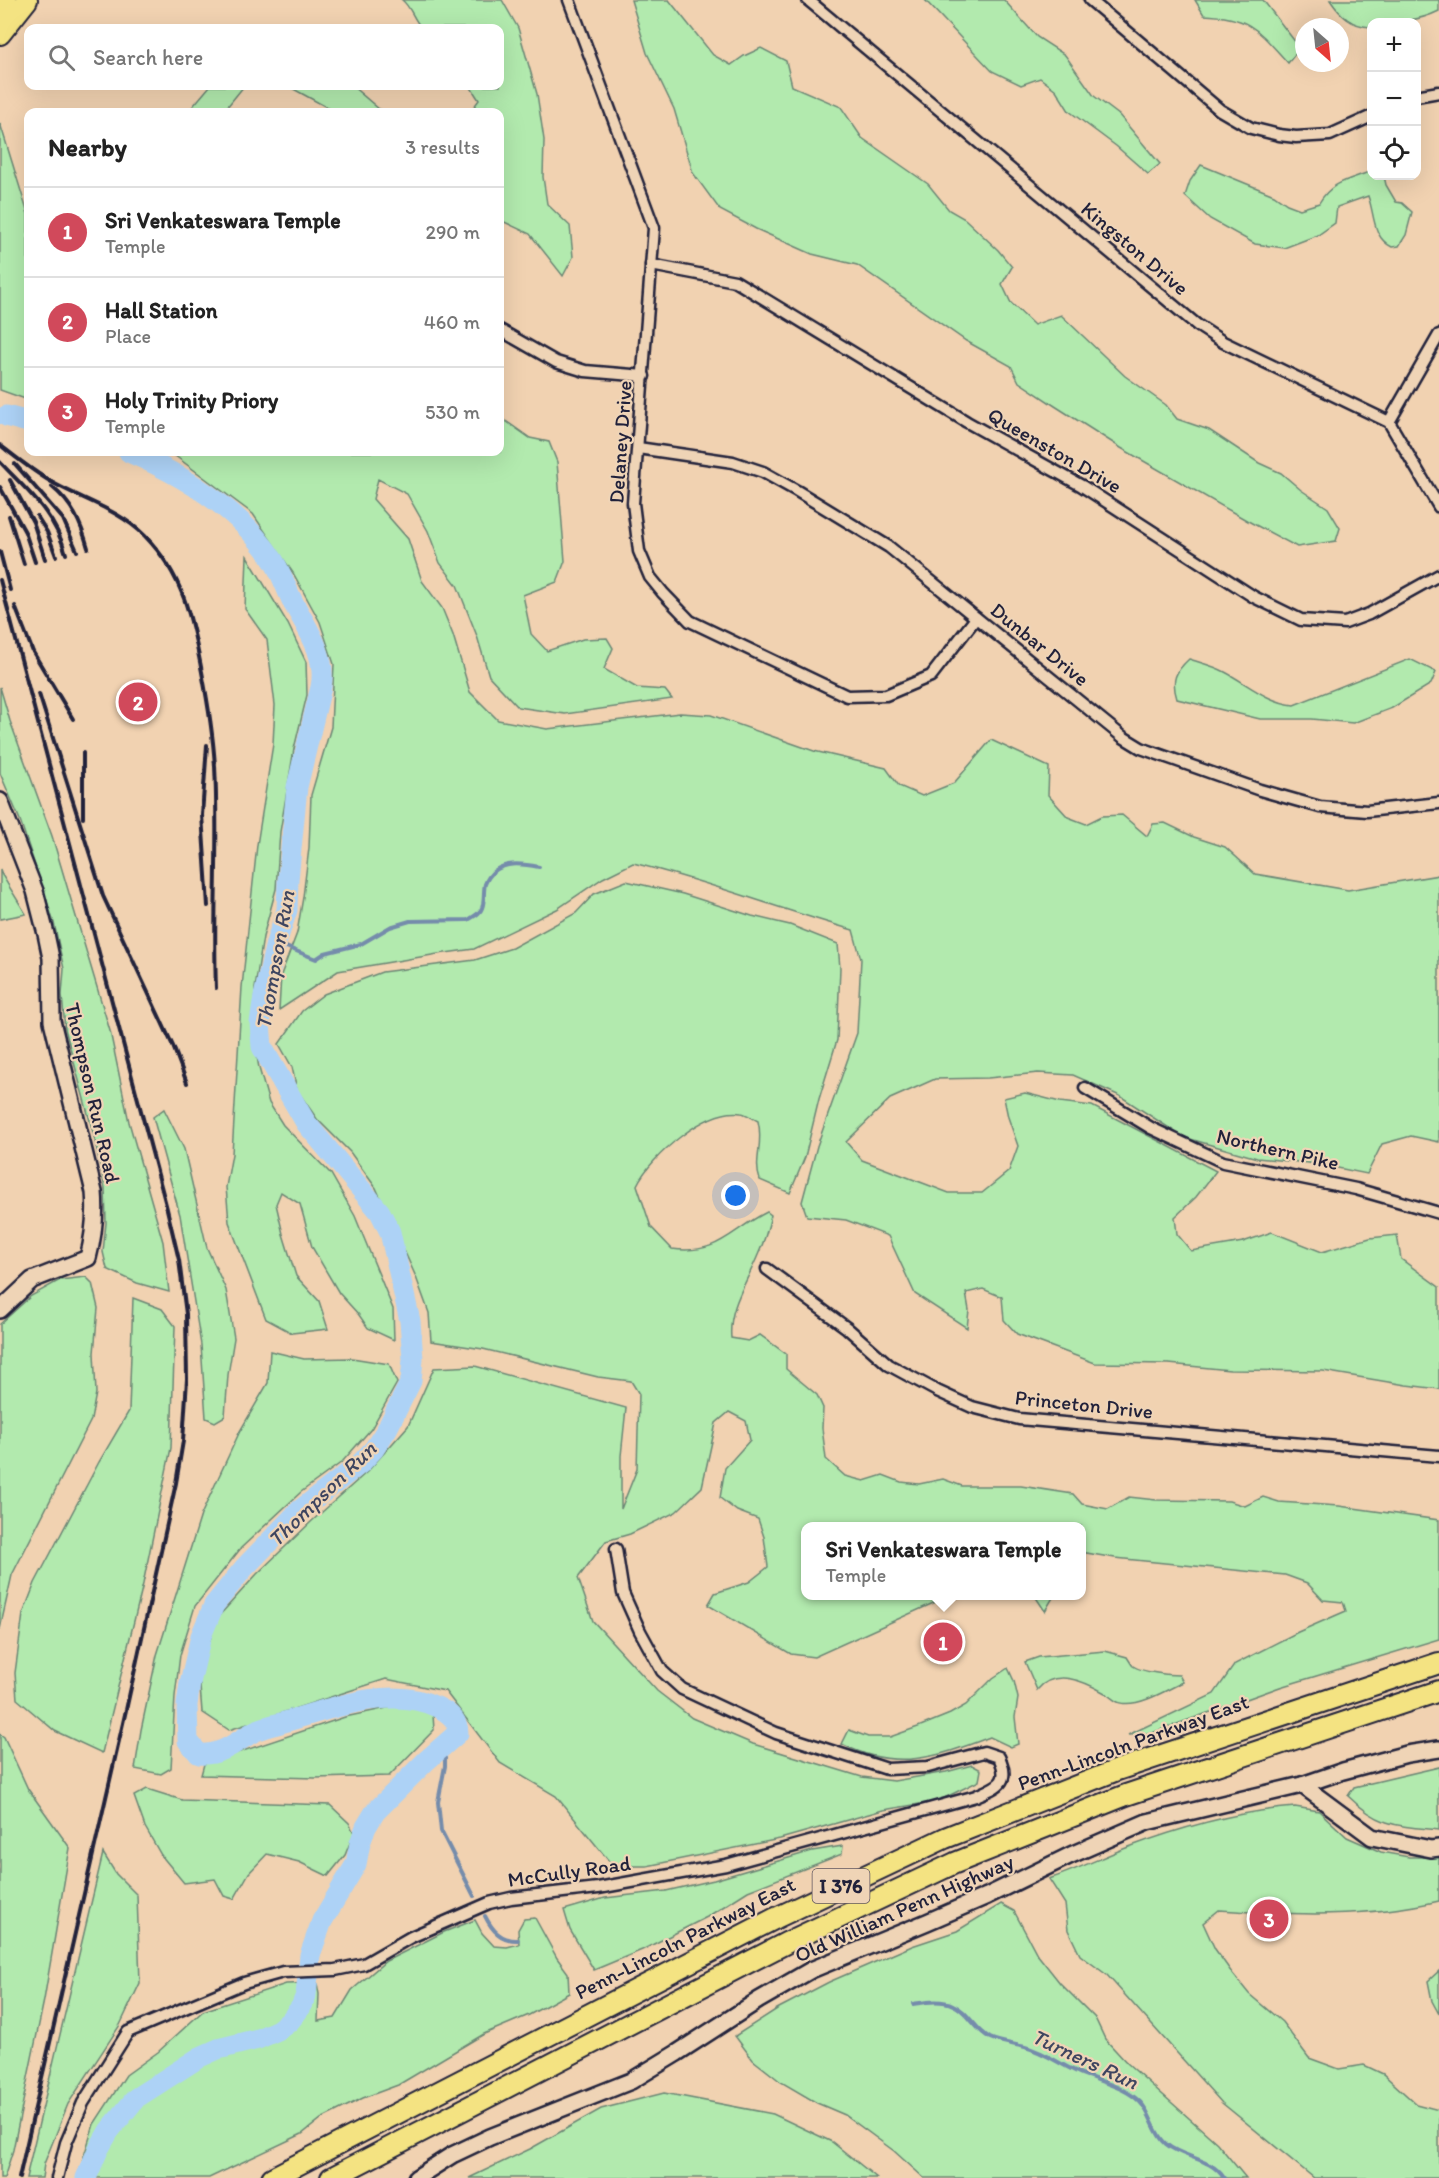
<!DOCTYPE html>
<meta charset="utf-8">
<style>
body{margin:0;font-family:Itim,sans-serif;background:#f2f2f2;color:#222}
.controls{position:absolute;right:18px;top:18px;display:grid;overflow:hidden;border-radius:12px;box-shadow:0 6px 24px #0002}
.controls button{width:54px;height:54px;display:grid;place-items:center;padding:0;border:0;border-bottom:2px solid #e0e0e0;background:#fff;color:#222;font:30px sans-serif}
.compass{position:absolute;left:1295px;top:18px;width:54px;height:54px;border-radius:50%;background:#fff;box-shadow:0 6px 24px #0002;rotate:153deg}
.you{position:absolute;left:736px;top:1196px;width:21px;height:21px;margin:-15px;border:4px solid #fff;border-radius:50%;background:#1a73e8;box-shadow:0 0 0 9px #1a73e833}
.badge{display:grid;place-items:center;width:39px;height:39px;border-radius:50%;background:#d1495b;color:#fff;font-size:20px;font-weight:700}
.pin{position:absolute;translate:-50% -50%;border:3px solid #fff;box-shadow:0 2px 6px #0006}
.popup{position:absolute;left:801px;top:1522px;width:285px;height:78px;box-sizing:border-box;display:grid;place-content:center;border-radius:12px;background:#fff;filter:drop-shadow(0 2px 4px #0005);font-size:20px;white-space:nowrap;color:#767676}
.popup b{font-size:22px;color:#222}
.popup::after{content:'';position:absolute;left:50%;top:100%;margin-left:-12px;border:12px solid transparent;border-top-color:#fff}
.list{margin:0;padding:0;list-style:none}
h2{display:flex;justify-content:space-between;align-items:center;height:78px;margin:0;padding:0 24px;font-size:26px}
h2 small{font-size:20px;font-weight:400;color:#767676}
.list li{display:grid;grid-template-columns:39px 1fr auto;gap:18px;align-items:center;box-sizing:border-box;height:90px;padding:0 24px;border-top:2px solid #e0e0e0}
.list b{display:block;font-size:22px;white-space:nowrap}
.list p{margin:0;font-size:20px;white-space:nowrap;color:#767676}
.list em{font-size:20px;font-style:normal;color:#767676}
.icon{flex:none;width:33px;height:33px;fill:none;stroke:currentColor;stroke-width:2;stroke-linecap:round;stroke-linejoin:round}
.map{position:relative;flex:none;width:1439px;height:2178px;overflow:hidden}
.search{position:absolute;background:#fff;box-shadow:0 6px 24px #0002;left:24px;top:24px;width:480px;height:66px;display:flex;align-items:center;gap:15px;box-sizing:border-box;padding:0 21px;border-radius:12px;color:#767676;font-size:22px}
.panel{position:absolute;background:#fff;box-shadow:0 6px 24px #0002;left:24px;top:108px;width:480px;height:348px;border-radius:12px}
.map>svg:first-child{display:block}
.green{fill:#b2eaae;stroke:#6a8674;stroke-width:1.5}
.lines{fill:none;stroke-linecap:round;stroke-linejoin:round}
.stream{stroke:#758cab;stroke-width:4}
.river{stroke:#add2f6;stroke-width:21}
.street-casing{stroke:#22223b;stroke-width:15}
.secondary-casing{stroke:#22223b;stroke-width:20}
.highway-casing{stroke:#22223b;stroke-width:24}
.street{stroke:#efd4b6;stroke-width:10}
.secondary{stroke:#efd4b6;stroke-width:15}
.highway{stroke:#f4e382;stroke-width:20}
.rail{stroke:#22223b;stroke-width:4}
.labels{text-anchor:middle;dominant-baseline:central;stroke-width:4.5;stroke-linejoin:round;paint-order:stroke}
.shield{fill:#efd4b6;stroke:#605760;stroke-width:1.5}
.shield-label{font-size:20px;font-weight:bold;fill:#22223b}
.street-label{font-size:21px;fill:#22223b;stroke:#efd4b6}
.water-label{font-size:22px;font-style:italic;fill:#3e4560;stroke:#efd4b6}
</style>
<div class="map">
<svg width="1439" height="2178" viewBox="0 0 1439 2178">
<rect width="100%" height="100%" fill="#f1d2b1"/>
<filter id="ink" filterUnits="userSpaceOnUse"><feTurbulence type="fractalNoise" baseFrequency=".0167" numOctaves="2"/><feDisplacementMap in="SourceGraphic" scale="12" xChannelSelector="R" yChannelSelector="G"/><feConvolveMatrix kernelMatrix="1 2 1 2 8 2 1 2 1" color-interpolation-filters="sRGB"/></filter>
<g filter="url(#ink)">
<g class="green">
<path d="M402,0h100l16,28 19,66 7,46 -1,37 4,27 23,22 3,31 -10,19 -33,-42 -30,-14v-108h-30l9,-12 -9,-14h30v-58h-78c-9,-8 -10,-20 -20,-28z"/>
<path d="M631,0h38l44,55 18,10 13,-9 17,-8 25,13 6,25 49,21 21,31 66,46 21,26 16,9 33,31 14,17 -10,17 9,19 23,22 27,-10 64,61 41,29 11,14 32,11 50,33 22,10 20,17 27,18 12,20 -4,13 -39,6 -49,-26 -127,-73 -66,-42 -36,-24 -8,-16 -45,-25 -109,-76 -45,-11 -56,-25 -36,-19 -27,-37 -19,-64 -27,-56z"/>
<path d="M925,0h79l33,37 28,18 29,41 25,19 41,49 -12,10 -32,-28 -47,-35 -13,-21 -16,-12 -19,7 -29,-14z"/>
<path d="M1195,0h68l37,48 -12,15c-30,-33 -37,-46 -84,-48z"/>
<path d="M1330,0h109v11c-22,11 -43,11 -67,11l-1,5c-20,-1 -30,-11 -41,-27z"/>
<path d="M210,86h34l-21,26h-35z"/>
<path d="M288,86h64l27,23 9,3h-47l-11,-3z"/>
<path d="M0,123l28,91v186l-28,-10z"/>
<path d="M1201,165l73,30 13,9 13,5 19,-6c12,-21 29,-23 50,-31h2l1,4h12l2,9 10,17 6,1 10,9 -6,23 -7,11 -7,1c-20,-10 -17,-32 -24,-51l-31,11 -2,16 -17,12 -34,13 -29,-4 -45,-25 -25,-23 5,-15z"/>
<path d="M500,417l30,21 19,4 8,20 8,99 -8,21 -34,13 8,39 16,17 36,-12 24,-1 6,10 -9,21 33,19 28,2 7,9 -107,15 -47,-7 -29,-31 -12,-40 -20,-51 -17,-22 -12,-32 -21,-37 -29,-15 -5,20 35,40 14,42 20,27 11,27 17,57 28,28 49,9 133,-16 31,2 103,36 72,17 13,18 23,10 32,-13 37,-43 58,27 -1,28 20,22 18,7 16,-8 20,-1 25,21 6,-12 12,-1 29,14 31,10 30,27 93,16 91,-15v267l-28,-6 -29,8 -15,30 -49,-10 -61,-6 -74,-21 -63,-41 -47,-21 -35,-2 -50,5 -53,1 -45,20 -44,43 16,18 87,33h33l27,-22 9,-25 -10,-29 -4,-19 21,-5 35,9 32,4 124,65 -20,26 -21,20 2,17 14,17 52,-9 29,-10 50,20 48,-14 27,-3 4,24 38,28v102l-33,-4 -83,-14 -93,-1 -61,-6 -74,-1 -78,-29 -13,-14 -2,-23 -19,-8 -17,4 3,17 -2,18 -52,-34 -27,-58 -42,-16 -39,-4 -5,-14 15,-56 40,-113 4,-74 -8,-29c-74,-21 -146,-49 -220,-67l-30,15 -46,31 -83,40 -36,5 -100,17 -59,39 2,-35 16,-42 6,-36 6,-49 2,-53 20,-68 3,-63 -14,-42 -27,-49 -40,-59 -83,-62h330z"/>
<path d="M247,556l41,68 18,38 1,33 -13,54 -14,83 -4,57 -13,48 -8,51 -2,46 6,34 10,35 14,22 48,49 24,42 38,93 1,31 -26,-12 -9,-13 -20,-22 -27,-46 -12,-43 -19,-12 -5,12 7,30 13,42 23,25 9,28 -36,4 -26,-14 -37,-97 -3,-35 6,-33 10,-167 15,-142 16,-101 2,-39 -8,-65 -22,-31z"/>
<path d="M1189,659c12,4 25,7 36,13 23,12 42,30 69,33l116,-46 26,13 -5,12 -39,24 -39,15 -41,-4h-52l-83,-20c-6,-19 -2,-27 12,-40z"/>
<path d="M0,687l10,34 42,115 58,195 19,91 34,120 6,50 -32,-9 -30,-14 -4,-17 3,-29 -1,-35 -11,-52 -29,-107 -3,-34 2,-26 -10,-46 -34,-103 -20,-47z"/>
<path d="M0,869l2,6 24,39 -26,5z"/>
<path d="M626,881l57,13 69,22 38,9 48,19 2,24 -3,72 -18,59 -14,58 -15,36 -30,-13c-7,-19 4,-37 -2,-59 -5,-2 -12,-8 -17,-8 -35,-5 -90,43 -104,72l14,42 21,22c47,6 57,-18 95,-37l4,3c-3,14 -7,27 -13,40 -11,27 -30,53 -27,83l17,3 12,-6 26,19v15l31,26 6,13 -1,20 4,31 19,17 19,5 19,-6 18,7 18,2 24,-5 19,7h59l52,8 9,10 26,5 21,-12 27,3 73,1 16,5 18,-9 16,5 60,4 100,14v119l-159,48 -128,46 -24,2 86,-41 21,-30 63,-32 48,-21 -3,-9 -20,-2 -16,-17 -22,-8 -170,-17 -34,-6v-26h-276v70h144l-135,61 -23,-3 -83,-49 7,-12 34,-11 19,-15 -4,-30 -6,-18 -21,-8 -17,-13 5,-30 25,-28 -4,-19 -17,-9 -13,11 -14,64 -26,25 -46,22 -24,7 -28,37 15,43 64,70 35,27 61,26 109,33 32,4 52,-9 26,-7 9,5 -2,11 -41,20 -55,9 -103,29 -133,27h-34l-57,-70 -56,-33 -55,-72 -59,-12 -157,51 -27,-18 -3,-38 18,-56 40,-44 55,-53 56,-50 40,-45 26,-58 41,-2 151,42 -5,48v53l16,-40 2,-75 -8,-13 -33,-4 -115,-28 -52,-8 -2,-28 -13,-36 -40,-89 -26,-36 -33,-33 -20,-29 -5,-23 -13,-23 23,-33 22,-17 58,-22 93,-12 37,-12 64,-35 18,-19z"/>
<path d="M164,1109l20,40 23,99 19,42 8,48 -6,37 -3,41 -10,6 -9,-4 -5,-73 -21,-130 -27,-98z"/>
<path d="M86,1277l6,6 6,25 -4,45 2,40 -5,27 -79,155 -12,54v-305l31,-28 29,-16z"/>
<path d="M133,1298l29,11 13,17 -4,122 -28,136 -41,169 -47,-22 -38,-32 -2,-26 8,-59 12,-31 64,-121 30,-51z"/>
<path d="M270,1351l34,8 48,-1 37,6 8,19 -26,46 -29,33 -41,30 -60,56 -46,58 -15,49 -5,41 -4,72 -10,6 -26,-5 6,-39 16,-75 44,-140 39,-84 28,-48z"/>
<path d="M1035,1596h19l-9,15z"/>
<path d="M1105,1651l22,6c0,0 5,8 6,9 9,6 35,9 46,9l4,7c-16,8 -44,25 -62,21 -6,-1 -11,-7 -16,-10 -21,-12 -50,-25 -68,-3l-12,-28 14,-5z"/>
<path d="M1008,1668l6,13 4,17 -3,19 3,27 -7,3 -21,-10c-52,20 -95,35 -148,7l7,-14 19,7h22l28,-10 32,-13 16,-9 27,-27z"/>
<path d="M406,1704l27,11 1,15 -45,46 -74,2 -114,-3 3,-11 141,-47z"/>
<path d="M0,1734l4,3 24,52 42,59 -26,152 -31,150 -9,28h-4z"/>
<path d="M1439,1767v63c-42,-4 -59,-3 -91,-34l6,-9z"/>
<path d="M147,1789l35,11 148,5 19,18 5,10 -9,22 -17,21 -29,-14 -32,-8 -18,19 -15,26 -10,-3 -9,-17 -31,4 -23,-28 -16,-28 -11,-31z"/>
<path d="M1295,1807l24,4 28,26 34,15 28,5h30v44c-72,17 -147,14 -220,9l-16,13 12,26 17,24 17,21 33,28 27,36 30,11 25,-4 19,9 33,30 23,6v68h-125l-92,-75 -115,-128 -27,-20 -12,-25 -3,-26 -16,-25c27,-9 51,-21 77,-31 53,-20 112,-37 169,-41z"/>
<path d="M843,1846l-1,8 -94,37 -41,26 -65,33 -48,20 -24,-40 -6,-20 41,-12 61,-7 48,-11 98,-29z"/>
<path d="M103,1853l13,21 21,21 3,88 -20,42 -52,79 -24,60 -2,14h-16z"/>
<path d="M1001,1904l13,7 23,43 23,29 35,35 10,21 22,24 90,80 29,35h-322l-30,-27 -49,-36 -28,-12 -36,-21 -28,-22 -18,-24 42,-27 52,-27 83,-36 45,-15z"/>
<path d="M535,1918l22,40 11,15 1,20 -40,22 -45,19 -86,51 -35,13 -42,21 -19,15 -93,44h-132l17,-54 32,-49 32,-23 45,-41 83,-27 31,-1 2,11 -1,27 17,-3 17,-28 34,-29 58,-29 31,-12 7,13 12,13 13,1 12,-3 -1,-14 6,-11z"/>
<path d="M1439,1971v43l-7,-13 -4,-20z"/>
<path d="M664,2093l109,21 59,28 45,36h-408l61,-29 71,-40z"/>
</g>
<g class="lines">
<g class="stream">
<path d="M276,943l40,16 9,-6 36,-9 29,-17 20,-6 58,-1c5,-3 12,-6 14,-12 3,-7 1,-17 3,-24 10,-24 34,-21 54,-17"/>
<path d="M445,1745v21l-7,36 3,29 33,65"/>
<path d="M485,1916c7,14 16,25 33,24"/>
<path d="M913,2004c13,-2 28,-5 40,1 15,6 22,25 37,33 12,5 23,6 35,9 23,6 41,22 62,29 18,7 39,12 53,26 12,12 13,31 26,42 18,15 44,13 58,34"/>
</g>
<g class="river">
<path d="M6,416l22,6"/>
<path d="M86,2178l12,-28 11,-19 27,-33 64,-41 18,-8 40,-10 20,-9 11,-8 12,-15 5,-12 4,-40 12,-34 34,-57 4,-21 6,-16 9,-15 51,-51 32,-28c0,-14 -10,-21 -21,-26 -43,-22 -106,1 -149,14 -10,3 -21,5 -31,9 -19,10 -34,26 -58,24l-11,-13 -1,-36 3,-22 11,-47 13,-31 30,-37 56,-58 60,-46 14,-15 13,-20 24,-48 2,-22 -3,-38 -20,-89 -10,-20 -74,-89 -44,-76 -2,-24 4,-27 12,-53 11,-33 1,-30 9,-93 24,-100c6,-30 -12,-56 -26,-81 -9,-16 -13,-34 -24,-49 -34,-50 -88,-82 -142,-105"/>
</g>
<defs>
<g id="street">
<path d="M569,0l85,228 -21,275 6,48 11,26 13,16 27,28 157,75 39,-1 45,-19 45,-58"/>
<path d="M808,0l389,325 26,17 166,80 50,85"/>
<path d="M1090,0l130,110 31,18 28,7 17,2 34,-2 42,-19"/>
<path d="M1416,96l23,-4"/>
<path d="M651,265l84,16 232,141 115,64 172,111 47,23 44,3 24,-9 70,-39"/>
<path d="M500,330l56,32 29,9 59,5"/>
<path d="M1389,422l50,-87"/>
<path d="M638,448l95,14 30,10 34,19 92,56 234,190 18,11 119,42 60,17 47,4 72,-8"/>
<path d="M1085,1088l66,40 72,34 133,27 83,24"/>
<path d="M767,1269l80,59 42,37 48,26 35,16 47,12 420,37"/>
<path d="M57,2178l9,-35 17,-40 45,-71 116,-49 39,-11 52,-2 29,-6 47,-27 78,-34 22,-5 87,-10 128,-23 250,-69c22,-10 35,-13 23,-39l-15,-5 -56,15 -41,2 -111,-36 -94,-44 -20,-18 -22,-40 -17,-38 -7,-44"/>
</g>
<g id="secondary">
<path d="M0,801l35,90 11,43 5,24 1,63 42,171c2,23 0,43 -6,66l-56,22 -32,30"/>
<path d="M1302,1785l70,52 59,12 8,-1"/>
<path d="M416,2178l36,-23 38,-18 141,-56 46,-28 82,-53 52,-30 116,-48 60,-26 84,-41 76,-33 155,-37 41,-14 64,-17 32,-5"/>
</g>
<g id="highway">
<path d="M0,8l6,-8"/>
<path d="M0,34l27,-34"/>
<path d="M272,2178l504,-260 169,-80 172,-68 322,-107"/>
<path d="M331,2178l457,-236 167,-79 171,-68 313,-104"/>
</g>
</defs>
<use href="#street" class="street-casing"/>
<use href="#secondary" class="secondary-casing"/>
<use href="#highway" class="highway-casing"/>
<use href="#street" class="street"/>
<use href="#secondary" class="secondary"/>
<use href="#highway" class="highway"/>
<g class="rail">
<path d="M0,445c18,14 35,28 55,39 31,17 66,27 90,52 39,40 47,84 57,136 6,31 11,63 13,94 4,74 -2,148 1,222"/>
<path d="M0,462c28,30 54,50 66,92"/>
<path d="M15,464l48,55 14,32"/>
<path d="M10,480l23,42 12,37"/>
<path d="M0,487l25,45 10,30"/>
<path d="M52,487c20,16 29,36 36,61"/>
<path d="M9,516l15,48"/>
<path d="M37,516l10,16 9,24"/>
<path d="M0,552l10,38"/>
<path d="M0,580l166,625 13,55 7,54 1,65 -4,62 -7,42 -50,227 -107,468"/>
<path d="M15,606l18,46 40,67"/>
<path d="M39,694l64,202 70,150 14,37"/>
<path d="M207,745l-5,70 6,91"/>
<path d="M83,818v-65"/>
</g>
</g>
</g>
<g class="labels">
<rect class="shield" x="812.5" y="1869" width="57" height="34" rx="4.5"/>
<g class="shield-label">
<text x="841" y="1886">I 376</text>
</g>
<g class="street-label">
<text transform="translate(1135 248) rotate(40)">Kingston Drive</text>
<text transform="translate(620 442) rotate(-86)">Delaney Drive</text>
<text transform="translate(1055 450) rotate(30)">Queenston Drive</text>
<text transform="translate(1040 644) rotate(39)">Dunbar Drive</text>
<text transform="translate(93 1093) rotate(77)">Thompson Run Road</text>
<text transform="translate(1278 1149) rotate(13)">Northern Pike</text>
<text transform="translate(1084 1404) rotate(6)">Princeton Drive</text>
<text transform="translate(1133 1742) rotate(-20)">Penn-Lincoln Parkway East</text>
<text transform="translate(569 1871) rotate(-8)">McCully Road</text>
<text transform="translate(904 1908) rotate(-24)">Old William Penn Highway</text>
<text transform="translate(685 1938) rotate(-27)">Penn-Lincoln Parkway East</text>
</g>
<g class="water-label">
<text transform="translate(275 960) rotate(-80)">Thompson Run</text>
<text transform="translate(322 1494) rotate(-44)">Thompson Run</text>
<text transform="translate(1085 2059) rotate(25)">Turners Run</text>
</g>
</g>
</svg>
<div class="controls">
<button>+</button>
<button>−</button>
<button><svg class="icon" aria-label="locate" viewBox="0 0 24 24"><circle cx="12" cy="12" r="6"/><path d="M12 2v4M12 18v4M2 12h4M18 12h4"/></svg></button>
</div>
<svg class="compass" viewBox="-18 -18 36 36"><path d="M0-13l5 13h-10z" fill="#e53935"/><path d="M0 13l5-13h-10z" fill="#767676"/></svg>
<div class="you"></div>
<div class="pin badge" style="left:943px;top:1642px">1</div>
<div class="popup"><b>Sri Venkateswara Temple</b>Temple</div>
<div class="pin badge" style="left:138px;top:702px">2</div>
<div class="pin badge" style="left:1269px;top:1919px">3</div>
<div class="search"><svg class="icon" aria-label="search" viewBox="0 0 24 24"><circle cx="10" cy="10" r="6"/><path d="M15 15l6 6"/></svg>Search here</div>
<section class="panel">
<h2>Nearby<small>3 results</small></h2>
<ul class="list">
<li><span class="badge">1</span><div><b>Sri Venkateswara Temple</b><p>Temple</p></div><em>290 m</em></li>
<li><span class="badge">2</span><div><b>Hall Station</b><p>Place</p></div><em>460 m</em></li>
<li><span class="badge">3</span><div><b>Holy Trinity Priory</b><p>Temple</p></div><em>530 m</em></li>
</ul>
</section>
</div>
